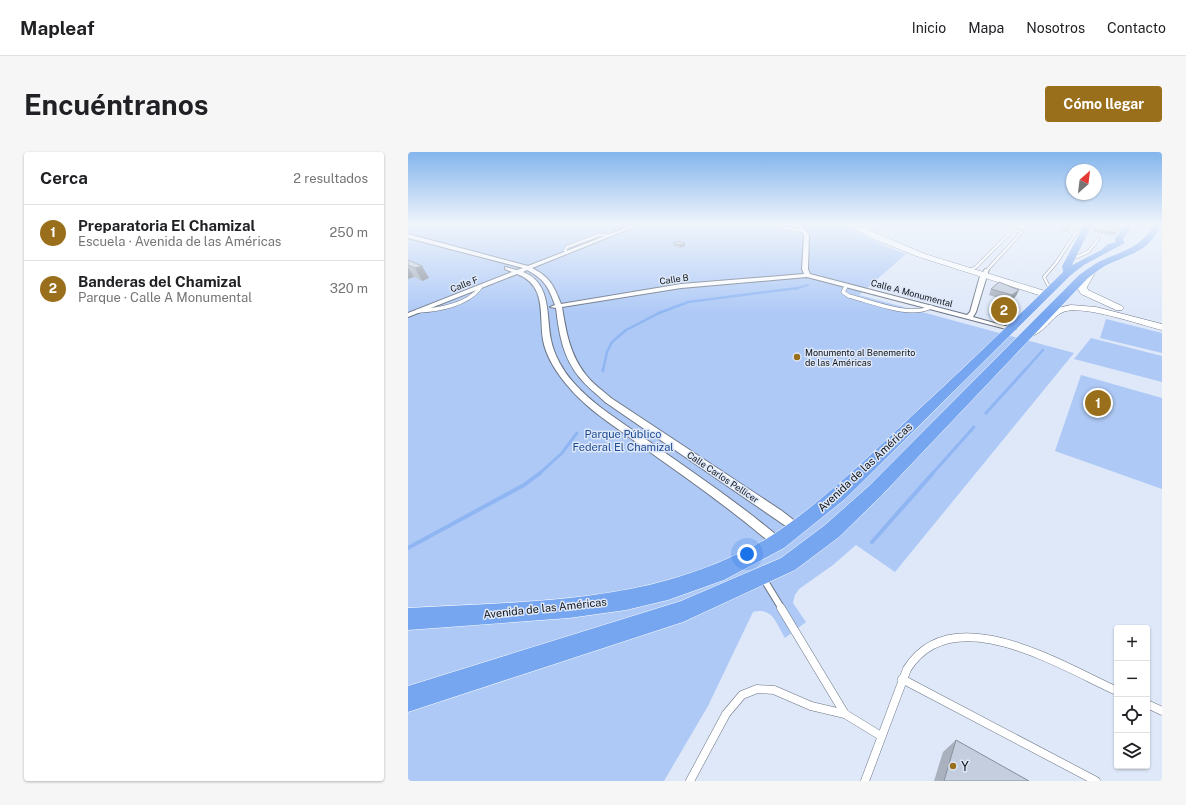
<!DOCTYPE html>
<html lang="es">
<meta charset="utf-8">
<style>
body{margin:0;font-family:"Public Sans",sans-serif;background:#f6f6f6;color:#202124}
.controls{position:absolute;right:12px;bottom:12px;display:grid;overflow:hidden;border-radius:4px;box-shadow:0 1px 3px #0004}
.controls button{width:36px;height:36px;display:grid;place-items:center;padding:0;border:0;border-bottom:1px solid #e0e0e0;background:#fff;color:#202124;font:20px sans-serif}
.compass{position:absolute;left:658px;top:12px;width:36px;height:36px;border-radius:50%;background:#fff;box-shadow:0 1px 3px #0004;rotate:28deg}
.you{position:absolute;left:339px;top:402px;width:14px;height:14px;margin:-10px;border:3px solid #fff;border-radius:50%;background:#1a73e8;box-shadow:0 0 0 6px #1a73e833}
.badge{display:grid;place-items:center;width:26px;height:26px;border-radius:50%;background:#996f1c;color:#fff;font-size:13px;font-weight:700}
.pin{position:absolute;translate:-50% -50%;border:2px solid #fff;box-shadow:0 1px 4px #0006}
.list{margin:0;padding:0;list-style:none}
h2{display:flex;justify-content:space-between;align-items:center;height:52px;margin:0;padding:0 16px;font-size:17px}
h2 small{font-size:13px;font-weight:400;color:#757577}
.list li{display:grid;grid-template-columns:26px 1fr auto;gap:12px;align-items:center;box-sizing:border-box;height:56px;padding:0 16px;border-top:1px solid #e0e0e0}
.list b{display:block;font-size:15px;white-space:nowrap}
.list p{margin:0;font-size:13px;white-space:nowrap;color:#757577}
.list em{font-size:13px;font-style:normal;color:#757577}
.icon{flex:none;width:22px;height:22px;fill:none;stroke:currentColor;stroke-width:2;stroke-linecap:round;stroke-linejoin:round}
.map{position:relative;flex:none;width:754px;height:629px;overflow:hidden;border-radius:4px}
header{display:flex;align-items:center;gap:24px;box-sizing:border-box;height:56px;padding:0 20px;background:#fff;border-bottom:1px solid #e0e0e0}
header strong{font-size:19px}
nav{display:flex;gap:22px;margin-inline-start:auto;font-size:14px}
.intro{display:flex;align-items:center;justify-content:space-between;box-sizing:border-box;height:96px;padding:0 24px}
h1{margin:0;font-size:28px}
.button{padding:10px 18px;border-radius:4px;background:#996f1c;color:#fff;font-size:14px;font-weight:700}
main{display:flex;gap:24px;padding:0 24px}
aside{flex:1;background:#fff;border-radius:4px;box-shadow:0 1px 3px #0004}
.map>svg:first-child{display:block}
.green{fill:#aec9f6}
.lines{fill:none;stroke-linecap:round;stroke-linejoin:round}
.stream-far3{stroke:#8fb6f3;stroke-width:2}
.stream-far2{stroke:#8fb6f3;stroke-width:2.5}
.stream-far1{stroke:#8fb6f3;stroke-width:3}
.stream{stroke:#8fb6f3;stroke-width:4}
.service-far3-casing{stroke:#6c7584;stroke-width:3.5}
.service-far2-casing{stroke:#6c7584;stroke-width:4.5}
.service-far1-casing{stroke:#6c7584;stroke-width:8}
.service-casing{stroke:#6c7584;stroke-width:9}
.minor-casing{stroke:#6c7584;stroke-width:2}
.secondary-casing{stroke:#6c7584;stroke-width:1}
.trunk-casing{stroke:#fff;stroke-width:1}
.service-far3{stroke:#fff;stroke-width:2.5}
.service-far2{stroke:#fff;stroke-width:3.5}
.service-far1{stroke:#fff;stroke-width:6}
.service{stroke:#fff;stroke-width:8}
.minor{fill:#fff;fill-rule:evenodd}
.secondary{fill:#fff;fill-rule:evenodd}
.trunk{fill:#77a6f0;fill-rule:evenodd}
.wall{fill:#a9b1bf}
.shaded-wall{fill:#89909b}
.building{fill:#c4cede;stroke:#89909b}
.poi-dot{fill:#996f1c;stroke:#dee8f9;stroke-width:1.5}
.labels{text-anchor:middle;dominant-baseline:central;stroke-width:3;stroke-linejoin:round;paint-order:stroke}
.far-street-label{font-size:9px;fill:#111419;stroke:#dee8f9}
.far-poi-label{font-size:9px;fill:#111419;stroke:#dee8f9;text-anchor:start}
.park-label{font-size:11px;fill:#1e4b92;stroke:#dee8f9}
.street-label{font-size:11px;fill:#111419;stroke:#dee8f9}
.near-poi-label{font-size:13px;fill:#111419;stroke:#dee8f9;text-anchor:start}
</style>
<header>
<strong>Mapleaf</strong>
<nav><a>Inicio</a><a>Mapa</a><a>Nosotros</a><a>Contacto</a></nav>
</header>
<div class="intro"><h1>Encuéntranos</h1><a class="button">Cómo llegar</a></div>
<main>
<aside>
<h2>Cerca<small>2 resultados</small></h2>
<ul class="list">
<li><span class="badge">1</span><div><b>Preparatoria El Chamizal</b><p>Escuela · Avenida de las Américas</p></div><em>250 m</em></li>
<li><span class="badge">2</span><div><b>Banderas del Chamizal</b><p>Parque · Calle A Monumental</p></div><em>320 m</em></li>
</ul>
</aside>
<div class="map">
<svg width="754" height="629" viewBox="0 0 754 629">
<rect width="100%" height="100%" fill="#dee8f9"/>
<g class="green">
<path d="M0,73h434l40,20 24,9 -47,41 215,58 -179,219 -39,-27 -23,20 -34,24 -4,6 -2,8 13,19 -21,16c-9,-15 -12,-31 -32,-26l-45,94 -44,75h-256z"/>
<path d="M585,148l25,8 -9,11 -18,-1 -3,-4 3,-2z"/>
<path d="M698,167l56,14v20l-62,-15z"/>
<path d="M683,186l71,18v26l-88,-23z"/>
<path d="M673,223l81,23v91l-107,-38z"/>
</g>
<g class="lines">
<path class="stream-far3" d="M386,137l14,-4"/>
<g class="stream-far2">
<path d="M195,218l4,-18 5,-10 14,-12 33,-17 29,-11 110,-14"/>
<path d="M617,218l18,-20"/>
</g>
<g class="stream-far1">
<path d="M195,219v-2"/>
<path d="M578,261l40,-44"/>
<path d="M131,322l23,-21 15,-20"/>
<path d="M524,322l42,-47"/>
</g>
<g class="stream">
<path d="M464,390l61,-69"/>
<path d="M0,396l116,-63 16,-12"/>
</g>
<defs>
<g id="service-far3">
<path d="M359,73l37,6"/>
<path d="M452,78l13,-5"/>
<path d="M159,101l-2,-3 2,-3 32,-12h13"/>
<path d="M664,107l16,-7 11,-14"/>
<path d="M560,119l8,-4 37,-37 9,2 -35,38"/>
<path d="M437,137l2,-4"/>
<path d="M642,137l-6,-12 12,-14 25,-38"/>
</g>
<g id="service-far2">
<path d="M437,136l-2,4 6,4c24,6 60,22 82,11"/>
<path d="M10,159c20,-1 49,-6 62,-23"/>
</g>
<path id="service-far1" d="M355,426l19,31"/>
<g id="service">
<path d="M373,456l64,106 36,22"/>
<path d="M494,527l194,102"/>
<path d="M739,552l15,7"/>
<path d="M282,629l36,-67 16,-19 15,-6 17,1 37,16 34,8"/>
<path d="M457,629l42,-112c45,-72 154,-3 210,22"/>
</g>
<path id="minor" d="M225,73h6l-107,43c18,9 22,18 29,36l120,-20 123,-10 -2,-5 2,-34 -8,-10h5l8,10 -1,34 2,5 157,41 3,-3 10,-36 5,-7h4l-13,43 -3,5 43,12 -6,1 -203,-53 -126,11 -119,19c4,25 8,48 24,68 6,8 17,16 25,23l171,113 18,14 2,3 -2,3 -4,2 -191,-131c-8,-8 -18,-15 -25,-24 -17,-20 -21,-44 -24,-70l-6,-1 5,-2c-7,-19 -10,-25 -28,-35l-4,2c29,11 23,44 28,68 3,15 12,31 22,42 21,24 49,40 74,58 45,32 92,63 134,99l2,3 -2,3 -4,2 -4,-2c-42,-36 -88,-68 -133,-100 -25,-19 -54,-36 -73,-60 -11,-13 -21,-29 -24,-45 -4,-25 4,-55 -26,-66l-109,43v-4l104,-41 -7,-3v-2l12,3 6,-2 -115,-30v-4l120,32z"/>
<g id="secondary">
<path d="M439,73h10l68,29 123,38 2,2 -5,3 -3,-1 -123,-39 -48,-19z"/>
<path d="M684,116l4,3 -9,16 1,3 34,16 2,2 -2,2h-6l-35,-16 -4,-7 12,-18z"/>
<path d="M663,153l25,2 66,17v6c-21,-5 -80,-26 -99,-18 -13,6 -18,21 -34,25l-5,-3 11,-8 19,-17z"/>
</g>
<g id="trunk">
<path d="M676,73h8l-20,40 29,-15 7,-6 8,-2 -2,-3 12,-14h8l-11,14 2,4 -41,22 -13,10 -226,224 -61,49 -60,32 -56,20 -42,10 -57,8 -161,12v-22c84,-5 179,-5 260,-28 33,-9 75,-26 103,-44 53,-35 98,-80 144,-123 50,-46 99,-93 148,-141l-1,-6z"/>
<path d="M745,73h8c-11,27 -32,29 -56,41 -7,4 -13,9 -18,13l-206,217 -42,41 -44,33 -112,52 -275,90v-26l273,-85 100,-43 44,-33 44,-39 210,-211c6,-4 12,-9 19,-13 21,-10 44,-14 55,-37z"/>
</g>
</defs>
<use href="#service-far3" class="service-far3-casing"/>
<use href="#service-far2" class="service-far2-casing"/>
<use href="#service-far1" class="service-far1-casing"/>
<use href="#service" class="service-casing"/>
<use href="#minor" class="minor-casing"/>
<use href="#secondary" class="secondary-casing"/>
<use href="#trunk" class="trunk-casing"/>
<use href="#service-far3" class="service-far3"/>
<use href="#service-far2" class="service-far2"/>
<use href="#service-far1" class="service-far1"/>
<use href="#service" class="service"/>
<use href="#minor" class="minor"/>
<use href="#secondary" class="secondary"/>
<use href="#trunk" class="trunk"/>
</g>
<g class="wall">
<path d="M594,73h8l-1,1z"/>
<path d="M656,73h9l-5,7 -6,-1z"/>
<path d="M688,73h24l-5,11 -22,-4z"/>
<path d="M265,91h12v3l-5,2 -7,-2z"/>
<path d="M0,108l21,18 -7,3 -8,-4 -6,2z"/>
<path d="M583,137l28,1 -3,6 -6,6 -21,-7z"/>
<path d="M548,588l73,41h-95l9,-29z"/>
</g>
<g class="shaded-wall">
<path d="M277,91v3l-5,2 -1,-3z"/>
<path d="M14,114l7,12 -7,3 -7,-13z"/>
<path d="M0,115l6,10 -6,2z"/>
<path d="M611,138l-3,6 -6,6 2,-7z"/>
</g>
<g class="building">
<path d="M688,73h24l-4,8 -22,-4z"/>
<path d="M270,89l7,2 -6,2 -6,-2z"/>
<path d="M0,108l14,6 -7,2 -7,-3z"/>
<path d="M591,130l20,8 -7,5 -21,-6z"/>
<path d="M548,588l73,41h-85z"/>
</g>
<linearGradient id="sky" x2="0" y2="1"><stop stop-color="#84b5ec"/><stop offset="0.45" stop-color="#f0f5fc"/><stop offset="1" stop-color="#f0f5fc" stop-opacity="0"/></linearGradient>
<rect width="754" height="161" fill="url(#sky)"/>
<g class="poi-dot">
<circle cx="389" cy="205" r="4"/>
<circle cx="545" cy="614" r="4"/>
</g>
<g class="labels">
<g class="far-street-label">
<text transform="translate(266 127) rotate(-8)">Calle B</text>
<text transform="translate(56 132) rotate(-21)">Calle F</text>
<text transform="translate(504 141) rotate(15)">Calle A Monumental</text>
<text transform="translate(315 325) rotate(34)">Calle Carlos Pellicer</text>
</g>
<g class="far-poi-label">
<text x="397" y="200">Monumento al Benemerito<tspan x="397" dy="10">de las Américas</tspan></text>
</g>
<g class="park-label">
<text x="215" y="282">Parque Público<tspan x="215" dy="13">Federal El Chamizal</tspan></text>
</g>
<g class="street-label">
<text transform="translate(457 315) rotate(-43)">Avenida de las Américas</text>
<text transform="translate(137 456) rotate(-6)">Avenida de las Américas</text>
</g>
<g class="near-poi-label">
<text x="553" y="614">Y</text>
</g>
</g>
</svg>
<div class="controls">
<button>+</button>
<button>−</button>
<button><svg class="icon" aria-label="locate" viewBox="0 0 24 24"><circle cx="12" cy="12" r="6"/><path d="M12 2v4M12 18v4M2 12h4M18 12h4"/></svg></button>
<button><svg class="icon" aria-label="layers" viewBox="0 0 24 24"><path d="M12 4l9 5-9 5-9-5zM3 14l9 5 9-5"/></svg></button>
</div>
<svg class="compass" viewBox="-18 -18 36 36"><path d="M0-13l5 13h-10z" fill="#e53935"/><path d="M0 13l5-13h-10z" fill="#757577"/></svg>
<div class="you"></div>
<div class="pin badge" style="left:690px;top:251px">1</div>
<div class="pin badge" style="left:596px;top:158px">2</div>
</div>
</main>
